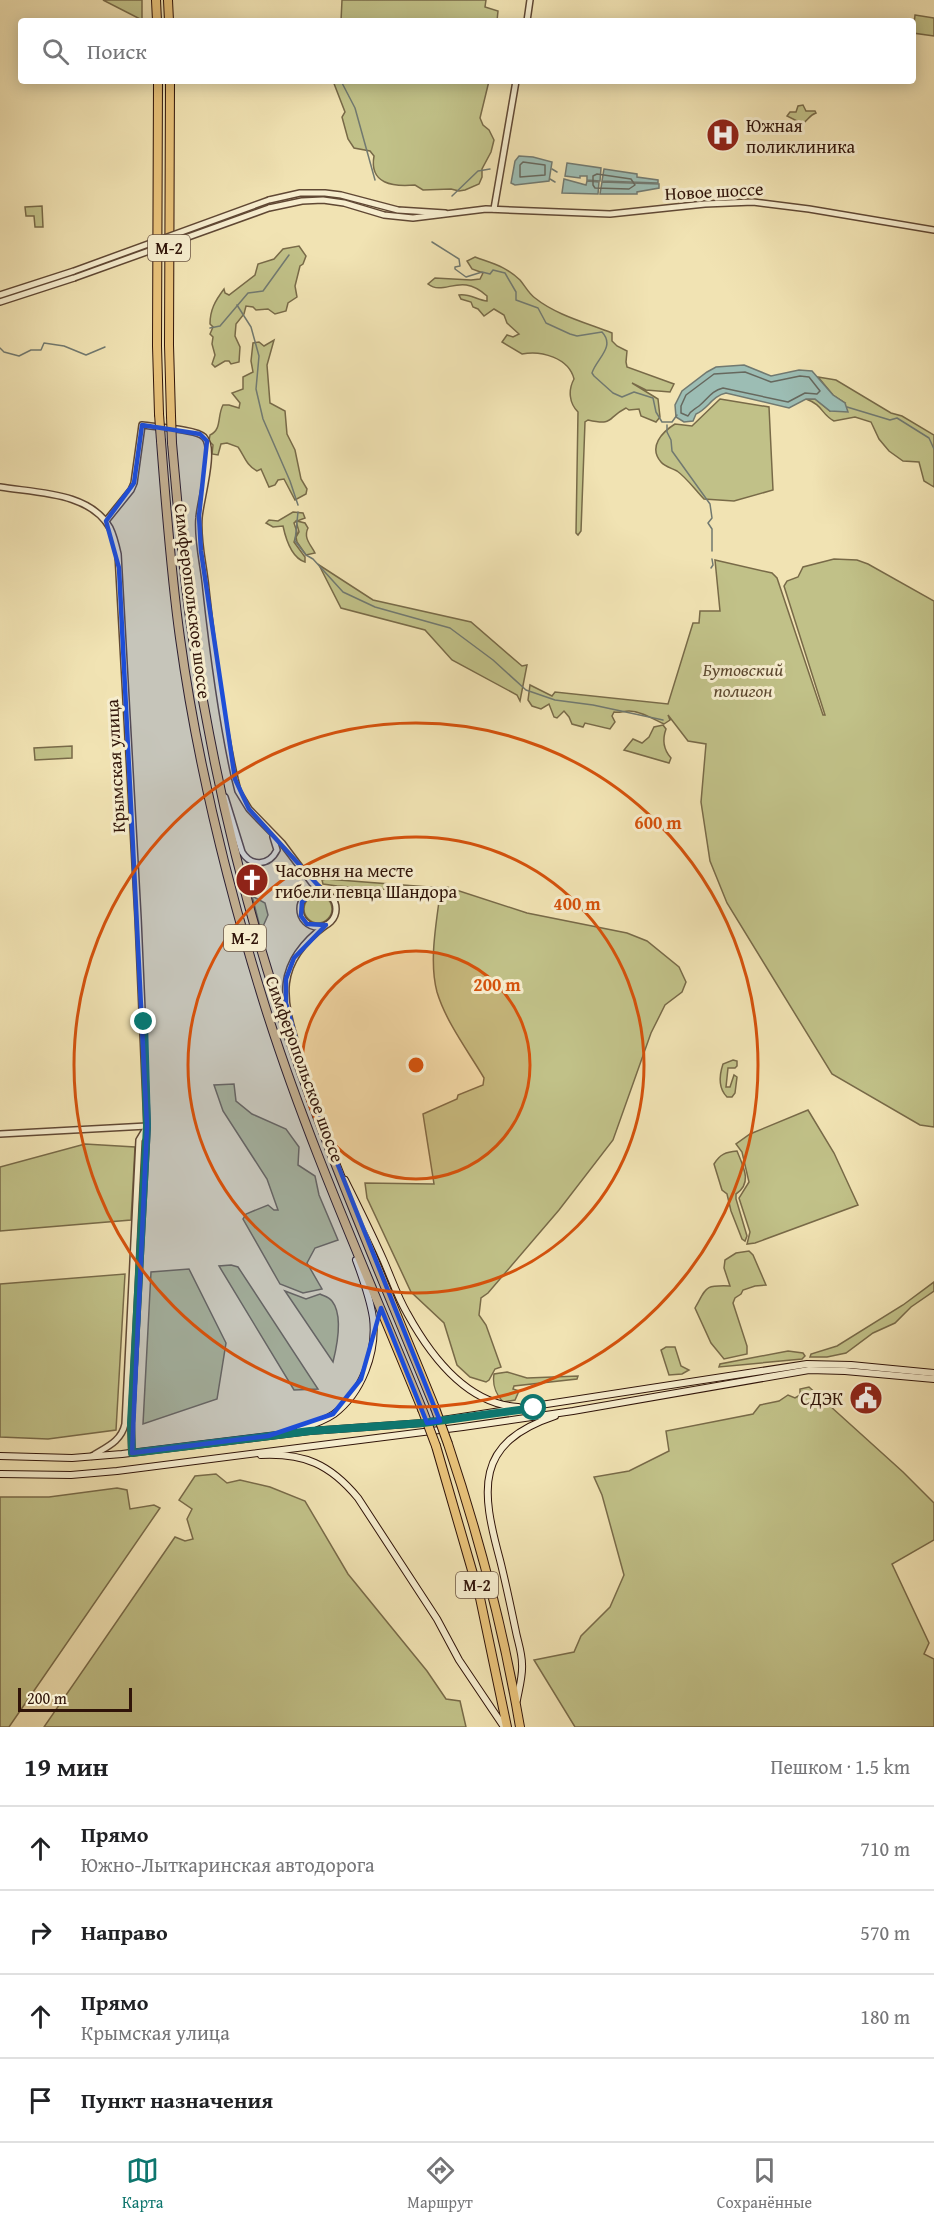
<!DOCTYPE html>
<html lang="ru">
<meta charset="utf-8">
<style>
body{margin:0;font-family:"Gentium Book Plus",serif;background:#f2f2f2;color:#202124}
.scale{position:absolute;left:18px;bottom:15px;width:114px;box-sizing:border-box;padding-left:6px;border:3px solid #301409;border-top:0;font-size:16px;line-height:21px;white-space:nowrap;color:#301409;-webkit-text-stroke:4px #f6edce;paint-order:stroke}
.stop{position:absolute;width:18px;height:18px;margin:-14px;border:4px solid #0f766e;border-radius:50%;background:#fff}
.stop.end{background:#0f766e;border-color:#fff;box-shadow:0 2px 6px #0008}
.list{margin:0;padding:0;list-style:none}
h2{display:flex;justify-content:space-between;align-items:center;height:78px;margin:0;padding:0 24px;font-size:26px}
h2 small{font-size:20px;font-weight:400;color:#757577}
.list li{display:grid;grid-template-columns:39px 1fr auto;gap:18px;align-items:center;box-sizing:border-box;height:84px;padding:0 24px;border-top:2px solid #e0e0e0}
.list b{display:block;font-size:22px;white-space:nowrap}
.list p{margin:0;font-size:20px;white-space:nowrap;color:#757577}
.list em{font-size:20px;font-style:normal;color:#757577}
.icon{flex:none;width:33px;height:33px;fill:none;stroke:currentColor;stroke-width:2;stroke-linecap:round;stroke-linejoin:round}
.map{position:relative;flex:none;width:934px;height:1727px;overflow:hidden}
.search{position:absolute;background:#fff;box-shadow:0 3px 15px #0003;left:18px;right:18px;top:18px;height:66px;display:flex;align-items:center;gap:15px;box-sizing:border-box;padding:0 21px;border-radius:6px;color:#757577;font-size:22px}
.sheet{height:414px;background:#fff}
nav{display:flex;justify-content:space-around;align-items:center;box-sizing:border-box;height:84px;border-top:2px solid #e0e0e0;background:#fff;font-size:16px;color:#757577}
nav a{display:grid;justify-items:center;gap:3px}
nav .on{color:#0f766e}
.map>svg:first-child{display:block}
.green{fill:#c1c188;stroke:#786a48;stroke-width:1.5}
.water{fill:#9cbdb4;stroke:#717970;stroke-width:1.5}
.lines{fill:none;stroke-linecap:round;stroke-linejoin:round}
.shore{stroke:#66685e;stroke-width:1.5}
.stream{stroke:#717970;stroke-width:1.5}
.tertiary-casing{stroke:#604834;stroke-width:8}
.secondary-casing{stroke:#301409;stroke-width:8}
.motorway-casing{stroke:#301409;stroke-width:10}
.tertiary{stroke:#f6edce;stroke-width:5}
.secondary{stroke:#f6edce;stroke-width:6}
.motorway{stroke:#e8c27a;stroke-width:8}
.tertiary-bridge-casing{stroke:#604834;stroke-width:8;stroke-linecap:butt}
.motorway-bridge-casing{stroke:#301409;stroke-width:10;stroke-linecap:butt}
.tertiary-bridge{stroke:#f6edce;stroke-width:5}
.motorway-bridge{stroke:#e8c27a;stroke-width:8}
.route{stroke:#0f766e;stroke-width:8}
.marked{fill:#1d4ed8;fill-opacity:0.2;stroke:#1d4ed8;stroke-width:4.5;stroke-linejoin:round}
.ring{fill:none;stroke:#d6520c;stroke-width:3}
.labels{text-anchor:middle;dominant-baseline:central;stroke-width:6;stroke-linejoin:round;paint-order:stroke}
.shield{fill:#f6edce;stroke:#6b5544;stroke-width:1.5}
.shield-label{font-size:16px;font-weight:bold;fill:#301409}
.poi-label{font-size:18px;fill:#301409;stroke:#f6edce;text-anchor:start}
.street-label{font-size:18px;fill:#301409;stroke:#f6edce}
.park-label{font-size:18px;font-style:italic;fill:#5c482f;stroke:#f6edce}
.centre{fill:#d6520c;stroke:#f6edce;stroke-width:3}
.ring-label{font-size:18px;text-anchor:middle;font-weight:bold;fill:#d6520c;stroke:#f6edce;stroke-width:6;stroke-linejoin:round;paint-order:stroke}
</style>
<div class="map">
<svg width="934" height="1727" viewBox="0 0 934 1727">
<rect width="100%" height="100%" fill="#f1e3b3"/>
<filter id="stains"><feTurbulence type="fractalNoise" baseFrequency=".00333" numOctaves="4"/><feColorMatrix values="0 0 0 0 .2 0 0 0 0 .09 0 0 0 0 .02 0 0 0 .5 -.17"/></filter>
<radialGradient id="worn" r=".72"><stop offset=".6" stop-color="#630" stop-opacity="0"/><stop offset="1" stop-color="#630" stop-opacity=".3"/></radialGradient>
<g class="green">
<path d="M103,0h39v20z"/>
<path d="M342,0h144l-1,7 13,4 -1,10h-156z"/>
<path d="M915,15l19,3v18l-21,-3z"/>
<path d="M333,81h156l-9,37 3,7 6,5 5,10 -3,12 -9,17v8l-3,7 -14,6 -6,1 -8,-2 -28,1 -8,-5c-22,2 -46,-1 -41,-29l-4,-5 -16,-3 -6,-9 -6,-22 3,-5z"/>
<path d="M803,105l3,6h9l1,2c-7,2 -8,8 -14,11l-1,-3h-4l-10,-5 3,-4h6l2,-6z"/>
<path d="M42,206l1,21h-8l-1,-11h-8l-1,-9z"/>
<path d="M299,246l7,10 -3,8 -3,2 -5,20 2,11 -9,6 -2,8 -11,3 -7,-5 -12,1 -3,-3 -7,-1 -2,8 -8,10 -1,12 5,11 -1,15 -8,2 -2,-3h-4l-10,6 -3,-3 3,-9 -3,-11 1,-7 -3,-3 3,-7 -3,-3c0,-14 5,-23 14,-35l1,4 4,2 26,-20 3,-11 16,-5 9,-10z"/>
<path d="M475,257c19,7 30,9 45,23 5,6 9,14 15,18 21,17 52,25 77,35v8l5,5 10,5 -1,11 1,5 47,17 -4,8 -24,-2 -14,-7 26,16 2,18 -4,5 -15,-6 -2,-7 -10,1 -3,-2c-20,10 -11,18 -38,12l-3,2 -4,109 -3,4 -2,-2 2,-121c-9,-9 -10,-22 -4,-33 -5,-21 -33,-29 -52,-25l-20,-12 5,-7 6,2 6,-3 -12,-11 -3,-8 -10,-6 -10,7 -6,-7 -5,-2 -2,-5 -10,-3 -2,-4c9,-2 19,5 28,6v-5c-27,-25 -42,1 -59,-12l7,-6 36,2 9,-1 3,-6 -11,-4 -5,-8z"/>
<path d="M274,340l-7,25 3,38 15,8 2,23 8,16 6,29 6,10 -1,5 -11,6 -11,-21 -6,1 -3,5 -6,2 -8,-18 -4,2c-11,-6 -12,-14 -19,-24l-11,-4 -6,1 -3,11 -6,-1 1,-9 -4,-4 1,-6c12,-5 7,-19 13,-30h6l10,3 1,-5 -8,-10 11,-4v-12l10,-5 -2,-11 2,-18 6,-1 5,4z"/>
<path d="M818,377l18,3 55,33 11,3 32,19v52l-10,-6 -5,-19 -16,-1 -14,-10 -10,-12 -8,-17 -16,-5 -21,4c-13,-7 -11,-16 -28,-22h9l15,12 15,-8 -12,-8z"/>
<path d="M720,399l49,8 4,83 -39,11 -30,-2c-8,-8 -17,-21 -27,-28 -5,-3 -12,-4 -16,-9 -13,-15 1,-30 14,-38l17,2z"/>
<path d="M293,512l10,1 2,5 -8,3 8,2 3,5c-5,10 3,17 7,25l-9,2 -9,-13 -1,-5 3,-5 -3,-11 -2,2 3,9 -3,10 11,15v5c-13,-4 -19,-22 -22,-36l-10,1 -7,-4 3,-3 9,1z"/>
<path d="M834,559l23,1 11,4 66,37v526l-14,-2 -88,-51 -105,-171 -17,-42 -9,-59 5,-58 -18,-3 -20,-26 2,5 -6,4c-11,-5 -23,-13 -35,-13 -6,0 -9,2 -15,1l-2,4 3,6 -5,7 -25,-6 -2,4 -11,-3 -3,-7 -5,-6 -7,7 -3,-1 -5,-13 -8,5 -9,-3 -4,-6 2,-15 22,11 3,-4 113,12 25,-81h6l1,-12h20l-5,-51 57,13 5,5 46,137h2l-41,-129 3,-5 11,-4 5,-10z"/>
<path d="M319,565l54,35 98,22 51,44 5,-1 -7,36 -3,-6 -65,-35 -27,-30 -84,-22z"/>
<path d="M663,725l3,4c-4,11 -3,20 5,29l-2,5 -45,-13 9,-11 9,4 7,-6 5,-10z"/>
<path d="M72,746v12l-37,2 -1,-12z"/>
<path d="M326,879l115,9 -3,5 -101,-7 -14,-2 -1,-4z"/>
<path d="M447,887l80,26 100,20 20,8 32,26 7,15 -4,10 -17,13 -14,28 -38,107 -54,70 -71,83 -7,5 -2,17 7,10 15,42 -6,2 -6,11 -3,2 -16,-5 -13,-12 -13,-42 -33,-31 -44,-94 -2,-15 69,1 -11,-70 34,-15 1,-4 25,-10 1,-7c-16,-27 -38,-56 -47,-86 -8,-30 -1,-67 3,-98z"/>
<circle cx="318" cy="909" r="14"/>
<path d="M252,896l13,7 3,12 -7,16z"/>
<path d="M733,1060l4,1v5l-2,2h-7l-2,19h4l4,-12 3,2 -2,16 -3,4h-5c-9,-9 -8,-21 -4,-33z"/>
<path d="M234,1084l2,17 16,13 34,15 13,18 -1,18 17,11 4,19 19,45 -23,8 -8,15 15,26 -19,4 -23,-9 -37,-65 3,-5 22,-9 6,5h4l-11,-31 -44,-68 -9,-26z"/>
<path d="M808,1110l26,43 24,52 -103,38 -8,1 3,-12 -11,-34 10,-16 -7,-30 -6,-8 14,-10z"/>
<path d="M85,1144l50,3 -4,73 -131,11v-64z"/>
<path d="M737,1151c6,15 16,32 -1,43v5l11,37 -2,5 -3,-2 -11,-28 -4,-17 -5,-4 -8,-26c6,-10 12,-12 23,-13z"/>
<path d="M749,1251l4,4 13,30 -11,1 -12,4 -2,4 -6,4 -2,5 14,43v8l-23,5 -13,-16 -16,-35c12,-21 9,-23 35,-22l-6,-18 1,-8 11,-7z"/>
<path d="M231,1265l7,2 80,122 -24,1 -75,-124z"/>
<path d="M189,1269l37,74 -9,56 -74,25 8,-152z"/>
<path d="M125,1274l-9,156 -68,9 -48,-2v-153z"/>
<path d="M934,1282v9l-23,16 -16,16 -22,10 -27,20 -19,4h-17l1,-3 26,-8 66,-41z"/>
<path d="M285,1291l21,8 14,-5c4,2 9,3 12,7 11,14 5,45 1,61z"/>
<path d="M666,1347h9l6,19 8,4 -7,4 -13,1 -8,-25z"/>
<path d="M788,1351l15,2 2,3 -3,3 -83,8 1,-3z"/>
<path d="M507,1372l20,6 51,-2 -1,3 -63,7 -1,3 6,2 -4,9 -12,2c-7,-8 -11,-16 -9,-28z"/>
<path d="M809,1387l94,85 31,31v37l-42,24 37,79 -5,11 10,5v68h-359l-41,-67 40,-8 7,-16 29,-29 14,-32 -22,-80 -8,-18 35,-6 40,-20 -3,-20 87,-17 7,-9 19,-4 9,-6 7,3 5,-3v-6z"/>
<path d="M216,1474l11,9 13,-3 30,7 35,14 43,73 79,97 19,28 14,2 6,26h-422l131,-190 10,4 8,-2 -6,-20 5,-10 -13,-9 16,-24z"/>
<path d="M117,1488l10,2 3,19 24,-4 6,3 -151,219h-9v-230h49z"/>
</g>
<g class="water">
<path d="M519,156l14,1 19,5 -3,19 -34,4 -4,-2 4,-22z"/>
<path d="M567,163l34,5 -1,13 -13,-1v-4h-7v2l-15,-2z"/>
<path d="M604,169l33,5v3l21,3v3l-56,-2z"/>
<path d="M564,179l22,6 1,-4 12,1 -1,12 -36,-1z"/>
<path d="M602,182l57,2v4l-22,4v2h-37z"/>
<path d="M744,365l27,11 28,-6 13,1 21,24 12,8 3,9 -18,-1 -15,-12h-9l-17,9 -63,-15c-14,3 -18,16 -30,21l-3,7 -9,1 -8,-5 -1,-12 7,-14 25,-19 9,-5z"/>
</g>
<g class="lines">
<g class="shore">
<path d="M523,162l22,3v10l-25,2v-12z"/>
<path d="M597,174l34,5 4,6 -6,4 -34,-1 -2,-3v-9z"/>
<path d="M745,372l26,10 29,-6 9,1 11,14 -3,3 -12,-1 -17,9 -65,-14c-12,3 -15,11 -24,18 -5,4 -8,4 -11,10l-7,-3v-7l5,-11 28,-21z"/>
</g>
<g class="stream">
<path d="M341,81l14,27 20,72"/>
<path d="M552,169l5,3"/>
<path d="M550,179l5,3"/>
<path d="M452,196l26,-25 12,-2"/>
<path d="M432,242l27,17 1,7 -5,1v2l11,8 16,-5 8,2 3,-4 12,3 11,19v8l22,8 8,15 24,11 7,2 25,-4c14,15 -6,27 -10,41l2,3 19,17 9,4 12,-5 19,6 3,14 6,10h10l5,-7"/>
<path d="M237,305l14,22 8,29 -3,33 7,30 27,62 8,24"/>
<path d="M210,328l10,-2 28,-33 15,-2 26,-36"/>
<path d="M0,348l4,4 15,4 12,-6h10l3,-7 20,3 22,9 19,-8"/>
<path d="M847,407l43,13 7,-2 32,20 5,11"/>
<path d="M667,425v7l4,8 1,11 38,53 2,14 -4,5 4,6v22"/>
<path d="M298,512l-3,29 11,14 7,4 30,33 32,15 75,21 43,32 33,30 29,10 38,5 70,15"/>
<path d="M711,568l2,-3 -1,-6"/>
</g>
<defs>
<g id="tertiary">
<path d="M527,21l3,-21"/>
<path d="M269,200l31,-7h25l16,2 57,15 47,3"/>
<path d="M269,208l33,-7 21,-1 21,3 40,12 29,3 73,-9 124,5 95,-10 48,-2 56,7 125,21"/>
<path d="M494,209l22,-128"/>
<path d="M0,295l74,-24"/>
<path d="M0,302l74,-24"/>
<path d="M0,487c36,6 90,5 110,41 4,8 6,17 8,26l20,364 9,208 -16,297 1,30"/>
<path d="M106,521l25,-31 3,-7 8,-58c13,2 55,4 62,12 12,12 -4,64 -5,81 -2,23 5,48 7,72 7,63 15,127 29,189l3,12 11,18 33,34 30,40 13,10"/>
<path d="M225,797l17,55c9,15 27,14 35,-2l-4,-13"/>
<circle cx="318" cy="909" r="18"/>
<path d="M305,1075c-16,-62 -42,-104 21,-150"/>
<path d="M0,1134l147,-8"/>
<path d="M92,1456c14,-9 29,-14 33,-32l14,-284 6,-10"/>
</g>
<g id="secondary">
<path d="M345,1180c13,26 26,52 38,79 8,18 14,37 24,54 23,42 60,91 111,94"/>
<path d="M300,1429c12,-4 24,-8 34,-15 28,-21 43,-62 39,-96 -3,-20 -10,-39 -17,-58"/>
<path d="M261,1455c43,-2 69,9 97,43l79,121 22,41 45,67"/>
<path d="M0,1456l72,2 50,-4 188,-23 113,-8 384,-59 44,1 83,8"/>
<path d="M0,1474l71,1 46,-4 346,-44 110,-16 236,-41 36,1 89,8"/>
<path d="M517,1700c2,-11 6,-25 5,-36 0,-11 -4,-22 -6,-32 -5,-24 -10,-48 -16,-72 -19,-70 -26,-117 55,-144"/>
</g>
<g id="motorway">
<path d="M156,0l1,21"/>
<path d="M168,0l1,21"/>
<path d="M158,81l-1,265 2,68"/>
<path d="M170,81l-1,264 2,71"/>
<path d="M161,441c5,66 10,132 19,197 17,124 47,246 84,365 43,138 104,273 158,406"/>
<path d="M172,443c6,66 11,131 21,196 18,121 46,242 83,359 44,139 104,274 159,410"/>
<path d="M448,1444c31,93 56,187 72,283"/>
<path d="M436,1446l44,152 27,129"/>
</g>
</defs>
<use href="#tertiary" class="tertiary-casing"/>
<use href="#secondary" class="secondary-casing"/>
<use href="#motorway" class="motorway-casing"/>
<use href="#tertiary" class="tertiary"/>
<use href="#secondary" class="secondary"/>
<use href="#motorway" class="motorway"/>
<defs>
<g id="tertiary-bridge">
<path d="M74,271l195,-71"/>
<path d="M74,278l195,-70"/>
</g>
<g id="motorway-bridge">
<path d="M159,414l2,27"/>
<path d="M171,416l1,27"/>
<path d="M435,1408l13,36"/>
<path d="M422,1409l14,37"/>
</g>
</defs>
<use href="#tertiary-bridge" class="tertiary-bridge-casing"/>
<use href="#motorway-bridge" class="motorway-bridge-casing"/>
<use href="#tertiary-bridge" class="tertiary-bridge"/>
<use href="#motorway-bridge" class="motorway-bridge"/>
</g>
<g class="lines">
<path class="route" d="M144,1022l3,104 -16,297 1,30 178,-22 113,-8 111,-15"/>
</g>
<path class="marked" d="M142,425l58,9 7,7 -8,75 2,35 34,228 14,30 76,84 -11,-1 -12,10 -1,14 6,8 19,1 -32,33 -8,21v24l28,102 126,316 -13,2 -46,-115 -20,71 -28,35 -65,22 -136,17 15,-327 -28,-558 -13,-47 28,-38z"/>
<circle cx="416" cy="1065" r="114" fill="#d6520c" fill-opacity=".12"/>
<g class="ring">
<circle cx="416" cy="1065" r="114"/>
<circle cx="416" cy="1065" r="228"/>
<circle cx="416" cy="1065" r="342"/>
</g>
<defs>
<symbol id="hospital-disc" viewBox="-11 -11 22 22"><circle r="9.5" fill="#8f2418" stroke="#f6edce"/><path d="M-5-5h3v3.5h4V-5h3V5h-3V1.5h-4V5h-3Z" fill="#fff"/></symbol>
<symbol id="church-disc" viewBox="-11 -11 22 22"><circle r="9.5" fill="#8f2418" stroke="#f6edce"/><path d="M-1.2-6h2.4v3.5h3.3v2.4h-3.3V6h-2.4V-.1h-3.3v-2.4h3.3Z" fill="#fff"/></symbol>
<symbol id="civic-disc" viewBox="-11 -11 22 22"><circle r="9.5" fill="#8f2418" stroke="#f6edce"/><path d="M-.6-6.5H3V-4.5H.6V-3L4-1V1h2V6H-6V1h2V-1L-.6-3ZM-1.2 2.5V6h2.4V2.5Z" fill="#fff"/></symbol>
</defs>
<g fill-rule="evenodd">
<use href="#hospital-disc" x="704" y="116" width="38" height="38"/>
<use href="#church-disc" x="233" y="861" width="38" height="38"/>
<use href="#civic-disc" x="847" y="1379" width="38" height="38"/>
</g>
<g class="labels">
<g class="shield">
<rect x="148" y="235" width="42" height="26" rx="4.5"/>
<rect x="224" y="925" width="42" height="26" rx="4.5"/>
<rect x="456" y="1572" width="42" height="26" rx="4.5"/>
</g>
<g class="shield-label">
<text x="169" y="248">М-2</text>
<text x="245" y="938">М-2</text>
<text x="477" y="1585">М-2</text>
</g>
<g class="poi-label">
<text x="746" y="125">Южная<tspan x="746" dy="21">поликлиника</tspan></text>
<text x="275" y="870">Часовня на месте<tspan x="275" dy="21">гибели певца Шандора</tspan></text>
<text x="843" y="1398" text-anchor="end">СДЭК</text>
</g>
<g class="street-label">
<text transform="translate(714 191) rotate(-3)">Новое шоссе</text>
<text transform="translate(193 601) rotate(83)">Симферопольское шоссе</text>
<text transform="translate(115 766) rotate(-93)">Крымская улица</text>
<text transform="translate(305 1069) rotate(70)">Симферопольское шоссе</text>
</g>
<g class="park-label">
<text x="743" y="669">Бутовский<tspan x="743" dy="21">полигон</tspan></text>
</g>
</g>
<circle cx="416" cy="1065" r="9" class="centre"/>
<g class="ring-label">
<text x="658" y="829">600 m</text>
<text x="577" y="910">400 m</text>
<text x="497" y="991">200 m</text>
</g>
<rect width="100%" height="100%" filter="url(#stains)"/>
<rect width="100%" height="100%" fill="url(#worn)"/>
</svg>
<div class="scale">200 m</div>
<div class="stop" style="left:534px;top:1408px"></div>
<div class="stop end" style="left:144px;top:1022px"></div>
<div class="search"><svg class="icon" aria-label="search" viewBox="0 0 24 24"><circle cx="10" cy="10" r="6"/><path d="M15 15l6 6"/></svg>Поиск</div>
</div>
<section class="sheet">
<h2>19 мин<small>Пешком · 1.5 km</small></h2>
<ul class="list">
<li><svg class="icon" aria-label="ahead" viewBox="0 0 24 24"><path d="M12 20V5M6 11l6-6 6 6"/></svg><div><b>Прямо</b><p>Южно-Лыткаринская автодорога</p></div><em>710 m</em></li>
<li><svg class="icon" aria-label="right" viewBox="0 0 24 24"><path d="M7 20v-9h11M14 6l5 5-5 5"/></svg><div><b>Направо</b></div><em>570 m</em></li>
<li><svg class="icon" aria-label="ahead" viewBox="0 0 24 24"><path d="M12 20V5M6 11l6-6 6 6"/></svg><div><b>Прямо</b><p>Крымская улица</p></div><em>180 m</em></li>
<li><svg class="icon" aria-label="arrive" viewBox="0 0 24 24"><path d="M6 21V4h12l-3 4 3 4H6"/></svg><div><b>Пункт назначения</b></div></li>
</ul>
</section>
<nav>
<a class="on"><svg class="icon" aria-label="map" viewBox="0 0 24 24"><path d="M3 6l6-2 6 2 6-2v14l-6 2-6-2-6 2zM9 4v14M15 6v14"/></svg>Карта</a>
<a><svg class="icon" aria-label="directions" viewBox="0 0 24 24"><path d="M12 3l9 9-9 9-9-9zM9 14v-3h6M13 9l2 2-2 2"/></svg>Маршрут</a>
<a><svg class="icon" aria-label="saved" viewBox="0 0 24 24"><path d="M7 4h10v16l-5-4-5 4z"/></svg>Сохранённые</a>
</nav>
